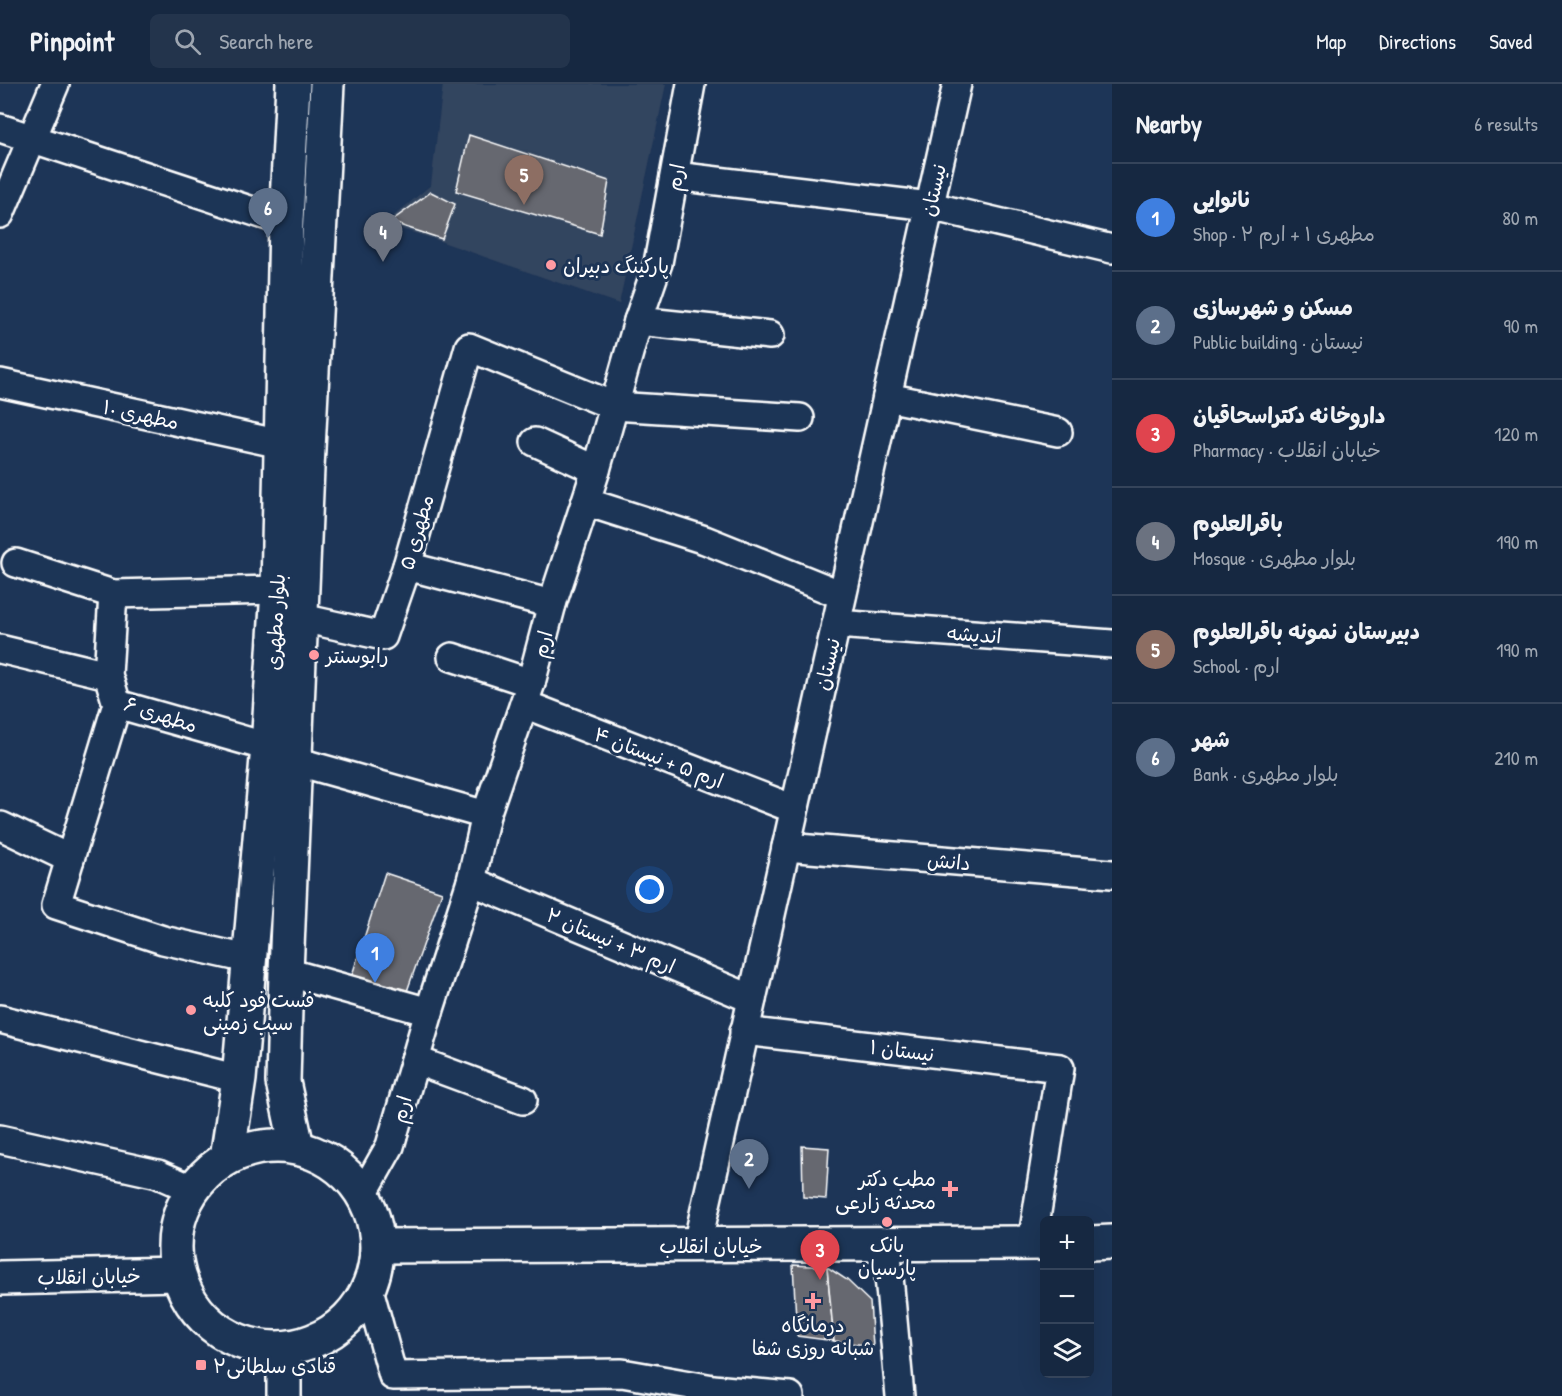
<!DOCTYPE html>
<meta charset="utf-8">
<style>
body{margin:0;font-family:"Patrick Hand","Playpen Sans Arabic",sans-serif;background:#23344c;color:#f1f3f6}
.controls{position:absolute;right:18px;bottom:18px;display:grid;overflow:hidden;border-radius:9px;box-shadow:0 6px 24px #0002}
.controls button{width:54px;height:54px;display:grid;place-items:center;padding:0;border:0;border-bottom:2px solid #35445a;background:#162841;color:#f1f3f6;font:30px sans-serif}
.you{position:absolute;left:650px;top:806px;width:21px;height:21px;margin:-15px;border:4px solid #fff;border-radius:50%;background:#1a73e8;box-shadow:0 0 0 9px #1a73e833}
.badge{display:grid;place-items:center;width:39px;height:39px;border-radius:50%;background:#8c9099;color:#fff;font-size:20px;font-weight:700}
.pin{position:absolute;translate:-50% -50px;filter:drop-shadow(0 2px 3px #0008)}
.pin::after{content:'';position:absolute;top:32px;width:21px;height:18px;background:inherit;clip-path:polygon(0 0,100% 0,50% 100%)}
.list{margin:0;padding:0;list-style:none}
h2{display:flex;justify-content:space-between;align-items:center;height:78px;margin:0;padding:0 24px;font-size:26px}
h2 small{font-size:20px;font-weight:400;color:#9ea6b1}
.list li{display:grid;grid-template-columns:39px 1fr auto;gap:18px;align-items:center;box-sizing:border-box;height:108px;padding:0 24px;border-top:2px solid #35445a}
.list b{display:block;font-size:22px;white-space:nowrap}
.list p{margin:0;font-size:20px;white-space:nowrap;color:#9ea6b1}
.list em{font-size:20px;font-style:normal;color:#9ea6b1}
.icon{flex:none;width:33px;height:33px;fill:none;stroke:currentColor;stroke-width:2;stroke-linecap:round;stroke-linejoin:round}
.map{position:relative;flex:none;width:1112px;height:1312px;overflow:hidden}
header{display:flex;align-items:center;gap:36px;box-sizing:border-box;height:84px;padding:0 30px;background:#162841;border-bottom:2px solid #35445a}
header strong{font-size:28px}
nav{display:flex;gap:33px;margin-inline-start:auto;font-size:21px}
.search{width:420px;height:54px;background:#23344c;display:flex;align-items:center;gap:15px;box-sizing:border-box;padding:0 21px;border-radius:9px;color:#9ea6b1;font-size:22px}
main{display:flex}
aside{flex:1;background:#162841}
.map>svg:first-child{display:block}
.built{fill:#33445e}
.building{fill:#666870;stroke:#fff;stroke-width:1.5}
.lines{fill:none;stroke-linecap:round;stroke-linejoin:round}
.minor-casing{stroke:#fff;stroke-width:32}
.major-casing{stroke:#fff;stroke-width:38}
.minor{stroke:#1d3557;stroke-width:27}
.major{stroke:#1d3557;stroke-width:33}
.poi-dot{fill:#ff9aa2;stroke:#1d3557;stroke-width:2}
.labels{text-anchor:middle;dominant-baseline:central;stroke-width:6;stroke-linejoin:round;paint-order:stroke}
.street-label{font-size:20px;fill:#fff;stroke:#1d3557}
.poi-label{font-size:20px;fill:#fff;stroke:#1d3557;text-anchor:start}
</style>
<header>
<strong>Pinpoint</strong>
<div class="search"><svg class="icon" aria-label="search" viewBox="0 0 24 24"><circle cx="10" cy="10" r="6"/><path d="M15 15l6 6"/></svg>Search here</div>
<nav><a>Map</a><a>Directions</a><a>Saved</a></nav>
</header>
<main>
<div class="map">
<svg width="1112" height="1312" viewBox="0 0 1112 1312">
<rect width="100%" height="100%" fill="#1d3557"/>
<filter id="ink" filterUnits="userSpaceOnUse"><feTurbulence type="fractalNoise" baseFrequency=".0167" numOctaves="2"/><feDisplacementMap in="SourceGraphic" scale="12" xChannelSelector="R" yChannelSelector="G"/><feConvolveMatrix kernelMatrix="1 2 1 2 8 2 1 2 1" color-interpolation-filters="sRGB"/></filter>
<g filter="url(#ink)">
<path class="built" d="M443,0h223l-47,220 -188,-66 -47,-14 47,-39z"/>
<g class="building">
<path d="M469,51l140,46 -9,53 -144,-43z"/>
<path d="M431,108l24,12 -13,35 -52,-17z"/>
<path d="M385,789l57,19 -36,102 -54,-19z"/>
<path d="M802,1062l27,2 -3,51 -23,-2z"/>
<path d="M793,1181l34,2 7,74 -37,-5z"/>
<path d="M827,1183l20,13 23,22 3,44 -39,-5z"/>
</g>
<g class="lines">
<defs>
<g id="minor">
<path d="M0,44l286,94"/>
<path d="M675,92l255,30 182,43"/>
<path d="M0,130l55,-130"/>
<path d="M638,237l132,14"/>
<path d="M0,299l281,61"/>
<path d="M887,313l171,35"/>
<path d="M535,358l61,28"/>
<path d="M586,418l119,38 137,55"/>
<path d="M16,479l97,31 165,-4"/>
<path d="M407,482l145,38"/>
<path d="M302,534l81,18 24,-70 62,-219 145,59 186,12"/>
<path d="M836,540l276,20"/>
<path d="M0,565l108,26 9,29 151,43"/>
<path d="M452,573l79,26"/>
<path d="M108,591l5,-81"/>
<path d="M117,620l-61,201 107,35 85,19"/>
<path d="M524,620l270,105"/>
<path d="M295,677l191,54"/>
<path d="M1,742l69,33"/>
<path d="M786,763l326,27"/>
<path d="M471,797l281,118"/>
<path d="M286,888l143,40"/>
<path d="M0,935l239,60"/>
<path d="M744,947l316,37 -28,175"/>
<path d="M415,976l108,40"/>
<path d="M0,1055l158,35 34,15"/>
<path d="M363,1110l27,-48 39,-134 42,-131 15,-66 45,-132 21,-79 44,-134 42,-149 20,-58 33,-179"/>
<path d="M886,1160l14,152"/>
<path d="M697,1161l260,-1161"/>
<path d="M369,1205l24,87 229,-3 91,16 77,7"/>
</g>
<g id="major">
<circle cx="276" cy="1163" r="101"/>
<path d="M297,1063l-14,-65 3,-110 21,-504 20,-384"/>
<path d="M227,1074l12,-79 29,-332 10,-157 8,-368 7,-138"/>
<path d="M1090,1159l22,-1"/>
<path d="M378,1162l666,-3"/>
<path d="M0,1194l178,-4"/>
<path d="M284,1312v-48"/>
</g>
</defs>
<use href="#minor" class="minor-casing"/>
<use href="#major" class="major-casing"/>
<use href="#minor" class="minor"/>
<use href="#major" class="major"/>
</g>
</g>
<g class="poi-dot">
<circle cx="551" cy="181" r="6"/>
<circle cx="314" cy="571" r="6"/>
<circle cx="191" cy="926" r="6"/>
<path d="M947 1096h6v6h6v6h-6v6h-6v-6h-6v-6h6z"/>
<circle cx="887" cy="1138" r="6"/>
<path d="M810 1208h6v6h6v6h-6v6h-6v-6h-6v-6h6z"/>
<rect x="195" y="1275" width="12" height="12" rx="3"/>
</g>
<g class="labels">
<g class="street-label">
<text transform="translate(675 93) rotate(-79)">ارم</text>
<text transform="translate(933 106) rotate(-77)">نیستان</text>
<text transform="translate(141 330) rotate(12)">مطهری ۱۰</text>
<text transform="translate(416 448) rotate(-74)">مطهری ۵</text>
<text transform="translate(275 538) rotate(-87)">بلوار مطهری</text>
<text transform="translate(974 550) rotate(4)">اندیشه</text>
<text transform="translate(542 560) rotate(-75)">ارم</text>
<text transform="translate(827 580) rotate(-77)">نیستان</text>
<text transform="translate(161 630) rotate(18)">مطهری ۶</text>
<text transform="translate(659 673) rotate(21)">ارم ۵ + نیستان ۴</text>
<text transform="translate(949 777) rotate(5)">دانش</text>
<text transform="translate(611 856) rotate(23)">ارم ۳ + نیستان ۲</text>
<text transform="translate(902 966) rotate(7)">نیستان ۱</text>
<text transform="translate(401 1025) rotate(-74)">ارم</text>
<text x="711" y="1161">خیابان انقلاب</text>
<text transform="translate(89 1192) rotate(-1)">خیابان انقلاب</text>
</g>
<g class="poi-label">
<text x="563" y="181">پارکینگ دبیران</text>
<text x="326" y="571">رابوسنتر</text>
<text x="203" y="915">فست فود کلبه<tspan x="203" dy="23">سیب زمینی</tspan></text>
<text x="936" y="1094" text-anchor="end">مطب دکتر<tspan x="936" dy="23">محدثه زارعی</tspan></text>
<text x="887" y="1160" text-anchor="middle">بانک<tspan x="887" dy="23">پارسیان</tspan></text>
<text x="813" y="1240" text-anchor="middle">درمانگاه<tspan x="813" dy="23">شبانه روزی شفا</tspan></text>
<text x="213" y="1281">قنادی سلطانی۲</text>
</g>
</g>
</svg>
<div class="controls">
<button>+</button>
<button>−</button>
<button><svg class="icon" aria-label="layers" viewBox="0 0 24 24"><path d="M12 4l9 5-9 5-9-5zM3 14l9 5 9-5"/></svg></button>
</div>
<div class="you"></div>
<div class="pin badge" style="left:375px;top:899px;background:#3f7fe0">1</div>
<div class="pin badge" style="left:749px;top:1105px;background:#5c6f8a">2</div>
<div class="pin badge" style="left:820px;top:1196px;background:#e0444e">3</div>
<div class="pin badge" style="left:383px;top:178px;background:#6b7280">4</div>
<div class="pin badge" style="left:524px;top:121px;background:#8d6e63">5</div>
<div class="pin badge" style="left:268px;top:154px;background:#5c6f8a">6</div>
</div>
<aside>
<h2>Nearby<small>6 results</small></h2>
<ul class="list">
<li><span class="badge" style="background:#3f7fe0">1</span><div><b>نانوایی</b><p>Shop · مطهری ۱ + ارم ۲</p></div><em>80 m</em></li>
<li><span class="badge" style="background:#5c6f8a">2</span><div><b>مسکن و شهرسازی</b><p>Public building · نیستان</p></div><em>90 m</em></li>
<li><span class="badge" style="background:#e0444e">3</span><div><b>داروخانه دکتراسحاقیان</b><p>Pharmacy · خیابان انقلاب</p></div><em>120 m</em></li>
<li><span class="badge" style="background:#6b7280">4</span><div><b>باقرالعلوم</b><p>Mosque · بلوار مطهری</p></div><em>190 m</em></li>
<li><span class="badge" style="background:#8d6e63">5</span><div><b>دبیرستان نمونه باقرالعلوم</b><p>School · ارم</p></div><em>190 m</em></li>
<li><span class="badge" style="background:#5c6f8a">6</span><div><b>شهر</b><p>Bank · بلوار مطهری</p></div><em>210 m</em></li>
</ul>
</aside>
</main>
